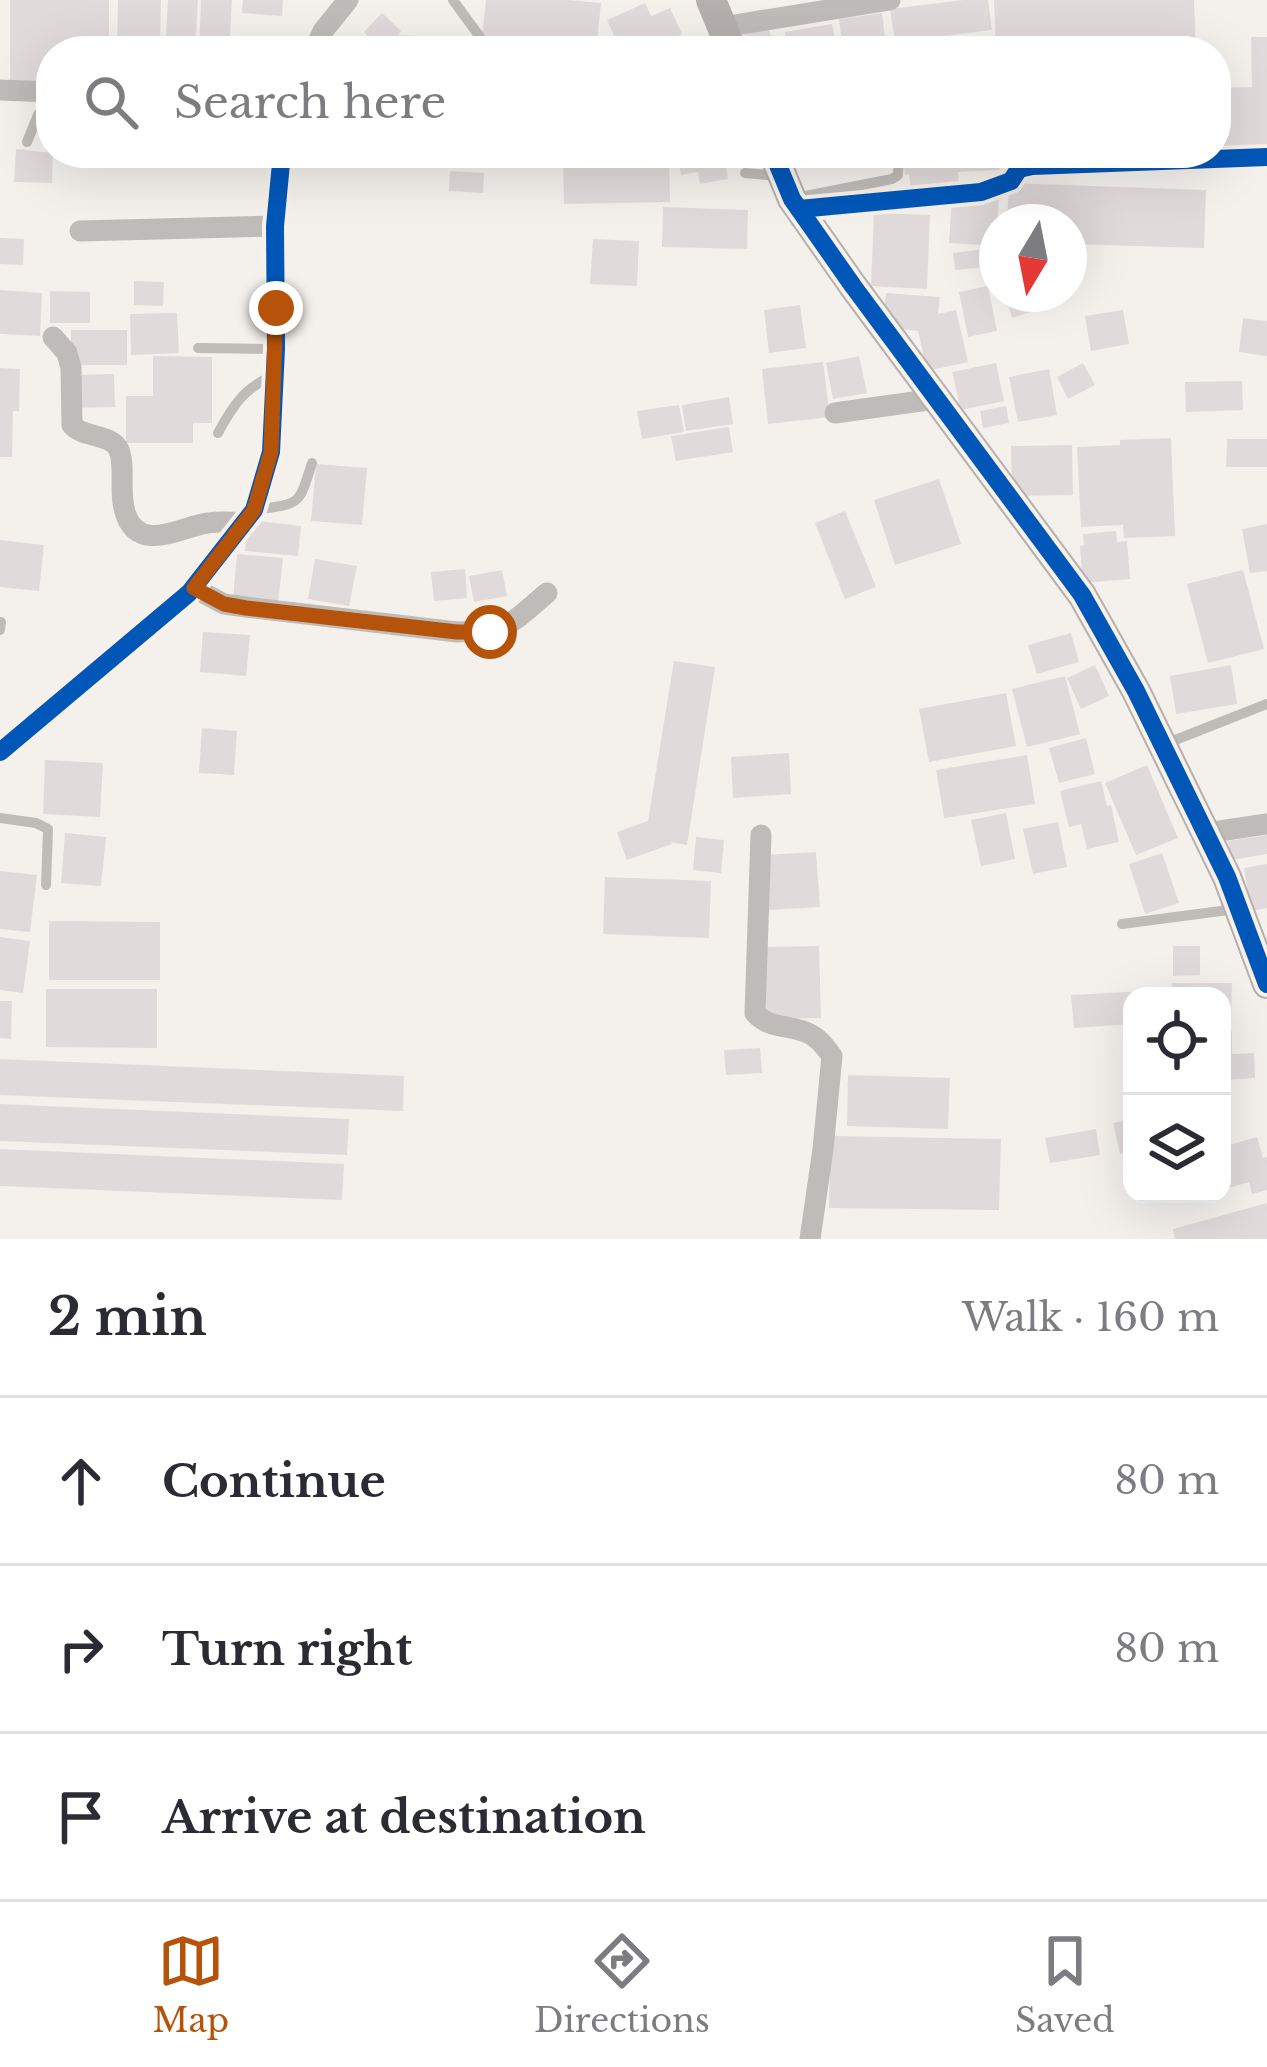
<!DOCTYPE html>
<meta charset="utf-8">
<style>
body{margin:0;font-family:"Libre Baskerville",serif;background:#f2f2f3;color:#2b2b33}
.controls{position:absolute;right:36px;bottom:36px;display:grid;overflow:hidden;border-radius:24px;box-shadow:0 12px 48px #0002}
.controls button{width:108px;height:108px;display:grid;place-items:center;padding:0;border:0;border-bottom:3px solid #e1e1e2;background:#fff;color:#2b2b33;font:60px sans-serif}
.compass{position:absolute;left:979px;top:204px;width:108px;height:108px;border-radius:50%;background:#fff;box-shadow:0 12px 48px #0002;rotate:190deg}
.stop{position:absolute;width:36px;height:36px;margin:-27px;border:9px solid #b45309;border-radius:50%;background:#fff}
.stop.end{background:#b45309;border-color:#fff;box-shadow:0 3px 12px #0008}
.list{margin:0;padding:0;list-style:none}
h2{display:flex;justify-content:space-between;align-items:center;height:156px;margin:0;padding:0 48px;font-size:51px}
h2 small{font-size:39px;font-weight:400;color:#7c7c81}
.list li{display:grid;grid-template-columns:78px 1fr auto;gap:36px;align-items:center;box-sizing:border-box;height:168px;padding:0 48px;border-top:3px solid #e1e1e2}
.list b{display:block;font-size:45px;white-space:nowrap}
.list em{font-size:39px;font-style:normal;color:#7c7c81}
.icon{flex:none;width:66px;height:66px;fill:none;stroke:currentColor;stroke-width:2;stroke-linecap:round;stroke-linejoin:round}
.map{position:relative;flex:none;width:1267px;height:1239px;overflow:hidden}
.search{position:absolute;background:#fff;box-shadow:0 12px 48px #0002;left:36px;right:36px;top:36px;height:132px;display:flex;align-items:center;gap:30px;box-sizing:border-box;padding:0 42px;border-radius:48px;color:#7c7c81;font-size:45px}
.sheet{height:660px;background:#fff}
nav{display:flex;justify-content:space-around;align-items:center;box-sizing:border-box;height:168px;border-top:3px solid #e1e1e2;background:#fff;font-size:33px;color:#7c7c81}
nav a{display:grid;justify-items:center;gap:6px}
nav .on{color:#b45309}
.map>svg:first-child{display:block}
.building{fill:#e1dada}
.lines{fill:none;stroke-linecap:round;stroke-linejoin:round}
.lane{stroke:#bfbbb8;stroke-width:10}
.street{stroke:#bfbbb8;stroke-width:21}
.secondary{stroke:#b5b0ad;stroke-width:30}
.cycleway-casing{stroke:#f7f1ea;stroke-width:26}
.cycleway{stroke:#0057b8;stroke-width:18}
.route{stroke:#b45309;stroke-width:15}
</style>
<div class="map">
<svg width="1267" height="1239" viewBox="0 0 1267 1239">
<rect width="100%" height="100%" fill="#f4f1ed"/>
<g class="building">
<path d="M10,0h99v51h-58v30h-41z"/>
<path d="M118,0h43l-1,51h-43z"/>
<path d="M168,0h30l-3,51h-30z"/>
<path d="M201,0h31l-3,51h-30z"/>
<path d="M243,0h40l-1,16 -40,-3z"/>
<path d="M486,0h82l33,3 -5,48h-59l-56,-6z"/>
<path d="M963,0h25l4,30 -97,12 -5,-33z"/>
<path d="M994,0h200l2,51h-200z"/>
<path d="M645,3l6,13 19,-8 12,26 -19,8 4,9h-46l-14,-31z"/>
<path d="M382,13l19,18 -3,4 37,2v14h-47v-6l-5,6 -19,-19z"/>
<path d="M882,13l4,35 -43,3 -4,-32z"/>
<path d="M832,24l5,27h-49l-3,-19z"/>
<path d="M768,27l8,24h-31l-5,-15z"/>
<path d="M1251,37h16v118l-51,1v-68l36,-1z"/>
<path d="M16,149l37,4 -1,30 -38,-1z"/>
<path d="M563,153h106l1,49 -106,2z"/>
<path d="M677,153h47l4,26 -28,5 -2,-12 -17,3z"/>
<path d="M903,153h95l1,17 -41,2 1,15 -48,2 -2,-15 -4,1z"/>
<path d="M450,171l34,2 -1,20 -34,-2z"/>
<path d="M1009,183l197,7 -2,58 -135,-4v-22h-62z"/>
<path d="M952,196l47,3 -3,47 -47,-3z"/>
<path d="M663,207l85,3 -1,39 -85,-2z"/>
<path d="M874,213l56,2 -3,74 -56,-3z"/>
<path d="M0,238l24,1 -1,26 -23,-1z"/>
<path d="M593,239l46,2 -2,45 -47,-2z"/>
<path d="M986,249l2,18 -33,3 -2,-17z"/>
<path d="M134,281l30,1 -1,24 -29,-1z"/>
<path d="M988,286l9,45 -29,6 -9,-45z"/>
<path d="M0,290l42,3 -2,43 -40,-2z"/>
<path d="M50,291l40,1v31h-40z"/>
<path d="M886,293l54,4 -2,17 18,-4 12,52 -41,9 -9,-40 -36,-4z"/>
<path d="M1015,294h19l4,16 -26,8 -6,-22z"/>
<path d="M800,305l6,43 -37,5 -5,-43z"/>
<path d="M1123,310l6,34 -38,7 -6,-35z"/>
<path d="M177,313l2,40 -48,2 -1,-41z"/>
<path d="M1243,318l24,3v35l-28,-4z"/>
<rect x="71" y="330" width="56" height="35"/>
<path d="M153,356l59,1v66h-19v20h-67v-47h27z"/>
<path d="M859,356l8,37 -34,6 -7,-36z"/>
<path d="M823,362l7,55 -62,7 -6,-55z"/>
<path d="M996,363l8,38 -43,9 -9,-38z"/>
<path d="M1083,363l12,22 -27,14 -11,-22z"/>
<path d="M0,368l20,1 -1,42h-6l-1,46h-12z"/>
<path d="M1049,369l8,46 -39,7 -9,-45z"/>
<path d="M114,374l1,33 -39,1 -1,-33z"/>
<path d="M1242,381l1,29 -57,2 -1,-30z"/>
<path d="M729,397l4,27 -47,7 -4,-26z"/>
<path d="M679,405l5,27 -42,7 -5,-28z"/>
<path d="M1006,406l3,17 -26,5 -3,-17z"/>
<path d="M729,427l4,25 -57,9 -5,-25z"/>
<path d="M1171,438l4,98 -51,2 -1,-13 -42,2 -4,-80 43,-2v-5z"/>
<path d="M1227,439h40v28h-41z"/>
<path d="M1072,445l1,50 -61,1 -1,-50z"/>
<path d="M316,464l51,4 -5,57 -51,-4z"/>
<path d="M939,479l22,65 -66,21 -21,-65z"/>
<path d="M845,511l31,76 -31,12 -30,-76z"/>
<path d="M249,520l52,6 -3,30 -53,-5z"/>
<path d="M1267,524v47l-17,2 -8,-44z"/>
<path d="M1116,531l1,11 10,-1 3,38 -47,4 -3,-37 4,-1 -1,-11z"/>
<path d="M0,540l44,5 -5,46 -39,-4z"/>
<path d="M237,554l46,4 -5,45 -45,-5z"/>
<path d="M315,559l42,7 -8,40 -41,-7z"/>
<path d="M465,569l2,29 -33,3 -3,-29z"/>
<path d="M502,570l5,26 -33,6 -5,-26z"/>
<path d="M1243,570l21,79 -56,14 -21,-79z"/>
<path d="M203,632l47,3 -4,41 -46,-4z"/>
<path d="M1071,633l8,29 -42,12 -9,-29z"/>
<path d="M674,661l41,6 -28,178 -16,-3 1,2 -45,16 -10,-28 31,-11z"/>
<path d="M1095,665l14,31 -28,13 -14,-31z"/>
<path d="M1231,665l6,39 -61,10 -6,-38z"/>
<path d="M1065,676l15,58 -53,13 -15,-58z"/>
<path d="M1006,693l10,53 -87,16 -10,-53z"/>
<path d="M202,728l35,3 -3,44 -35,-2z"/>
<path d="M1086,738l9,36 -36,9 -10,-35z"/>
<path d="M789,753l2,41 -58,4 -2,-41z"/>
<path d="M1027,755l8,49 -91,14 -8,-48z"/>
<path d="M45,760l58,3 -3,54 -57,-3z"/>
<path d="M1147,765l31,73 -42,17 -31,-72z"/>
<path d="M1101,781l6,25 4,-1 8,37 -32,7 -6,-25 -12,3 -9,-36z"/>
<path d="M1006,813l9,46 -34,7 -10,-46z"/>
<path d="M1058,822l9,45 -34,7 -10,-45z"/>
<path d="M65,833l41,4 -5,49 -40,-3z"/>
<path d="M1267,835v19l-36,6 -3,-19z"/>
<path d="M696,837l28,3 -3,33 -28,-3z"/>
<path d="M816,852l4,55 -51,3 -4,-55z"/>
<path d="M1162,853l17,50 -34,11 -16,-50z"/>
<path d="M1267,864v44l-16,3 -7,-43z"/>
<path d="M0,871l37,4 -7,57 -30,-3z"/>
<path d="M605,877l106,4 -2,57 -106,-4z"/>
<path d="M49,921l111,1v58h-111z"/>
<path d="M0,937l30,4 -7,52 -23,-3z"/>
<path d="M819,946l2,72 -55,1 -2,-72z"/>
<path d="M1173,946h27v29l-27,1z"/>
<path d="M1172,983h60l-1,38h-9v-25h-50z"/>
<path d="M46,989h111v59l-111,-1z"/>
<path d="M1145,991v5h-13v28l-58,4 -3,-33z"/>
<path d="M0,1001h12l-1,38 -11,-1z"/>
<path d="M1232,1030v24l22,-1 1,25 -33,2v-49z"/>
<path d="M760,1048l2,25 -36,2 -2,-25z"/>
<path d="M0,1059l404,17 -1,35 -403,-16z"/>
<path d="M848,1075l102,3 -2,51 -101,-3z"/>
<path d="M0,1104l349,15 -2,36 -347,-14z"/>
<path d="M1132,1119v32l-12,3 -7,-31z"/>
<path d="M1096,1129l4,26 -50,8 -5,-25z"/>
<path d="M830,1136l171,3 -2,71 -170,-2z"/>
<path d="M1257,1137l6,21 4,-1v33l-15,4 -3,-12 -27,8v-43z"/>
<path d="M0,1149l344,15 -2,36 -342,-14z"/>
<path d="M1267,1203v36h-92l-2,-10z"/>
</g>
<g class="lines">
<g class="lane">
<path d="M453,0l27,37"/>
<path d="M27,142l11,-27 13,-17"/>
<path d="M745,173l34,3"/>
<path d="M795,198l97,-19 6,-4 1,-22"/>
<path d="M198,348l78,1"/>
<path d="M218,433c15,-28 26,-44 55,-58"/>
<path d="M254,510c46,-7 44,-2 58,-47"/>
<path d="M0,630l1,-8"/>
<path d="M1165,744l102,-40"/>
<path d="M0,818l36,5 12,6 -2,56"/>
<path d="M1122,924l114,-15"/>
</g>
<g class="street">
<path d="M722,27l168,-27"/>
<path d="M314,51l9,-20 25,-31"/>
<path d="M0,90l51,2"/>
<path d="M799,209l182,-17 30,-11 8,-12 13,-3 235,-9"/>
<path d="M80,231l195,-5"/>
<path d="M53,337l14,16 4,15 1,57c11,13 39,8 47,25 7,18 -1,44 7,65 14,39 56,11 82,8 12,-2 25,-1 37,0"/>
<path d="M835,413l100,-14"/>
<path d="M194,588l30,16 22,3 211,25c52,-1 52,-7 90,-39"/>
<path d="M0,752l189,-159 65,-83 17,-58 5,-103 -1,-123 7,-73"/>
<path d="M1206,833l61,-9"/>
<path d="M761,835l-6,178c15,17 36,11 55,21 10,5 15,13 22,22l-9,93 -13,90"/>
</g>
<g class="secondary">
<path d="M711,0l21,51"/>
<path d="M773,153l19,46 61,87 229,309 54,96 91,186 40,107"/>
</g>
<defs>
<g id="cycleway">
<path d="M773,153l19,46 61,87 229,309 54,96 91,186 40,107"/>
<path d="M799,209l182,-17 30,-11 8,-12 13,-3 235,-9"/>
<path d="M0,752l189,-159 65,-83 17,-58 5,-103 -1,-123 7,-73"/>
</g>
</defs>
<use href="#cycleway" class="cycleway-casing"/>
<use href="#cycleway" class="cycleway"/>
</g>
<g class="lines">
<path class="route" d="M276,308l-5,144 -17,58 -60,78 30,16 22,4 211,24h33"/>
</g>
</svg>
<div class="controls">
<button><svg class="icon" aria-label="locate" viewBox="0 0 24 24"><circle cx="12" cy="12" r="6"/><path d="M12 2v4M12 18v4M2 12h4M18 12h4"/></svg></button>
<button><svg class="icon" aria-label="layers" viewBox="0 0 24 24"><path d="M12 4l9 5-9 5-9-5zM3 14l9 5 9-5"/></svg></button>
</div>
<svg class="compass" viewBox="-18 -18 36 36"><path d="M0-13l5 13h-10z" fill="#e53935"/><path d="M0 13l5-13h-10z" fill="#7c7c81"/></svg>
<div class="stop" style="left:490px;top:632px"></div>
<div class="stop end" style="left:276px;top:308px"></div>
<div class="search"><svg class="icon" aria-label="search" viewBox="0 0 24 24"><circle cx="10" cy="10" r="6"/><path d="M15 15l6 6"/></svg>Search here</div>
</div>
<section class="sheet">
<h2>2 min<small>Walk · 160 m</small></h2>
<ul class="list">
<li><svg class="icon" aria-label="ahead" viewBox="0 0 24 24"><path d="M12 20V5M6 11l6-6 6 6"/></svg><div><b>Continue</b></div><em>80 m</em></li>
<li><svg class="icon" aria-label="right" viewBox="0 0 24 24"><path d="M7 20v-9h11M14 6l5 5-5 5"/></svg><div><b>Turn right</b></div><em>80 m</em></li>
<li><svg class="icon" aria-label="arrive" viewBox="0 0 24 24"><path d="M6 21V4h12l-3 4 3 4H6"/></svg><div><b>Arrive at destination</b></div></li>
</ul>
</section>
<nav>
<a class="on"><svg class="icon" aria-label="map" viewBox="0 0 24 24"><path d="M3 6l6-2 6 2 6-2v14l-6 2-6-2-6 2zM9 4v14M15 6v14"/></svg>Map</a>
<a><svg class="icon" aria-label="directions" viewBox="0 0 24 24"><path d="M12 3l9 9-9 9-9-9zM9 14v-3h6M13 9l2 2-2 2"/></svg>Directions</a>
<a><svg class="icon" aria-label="saved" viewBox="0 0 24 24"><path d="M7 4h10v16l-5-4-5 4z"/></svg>Saved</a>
</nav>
